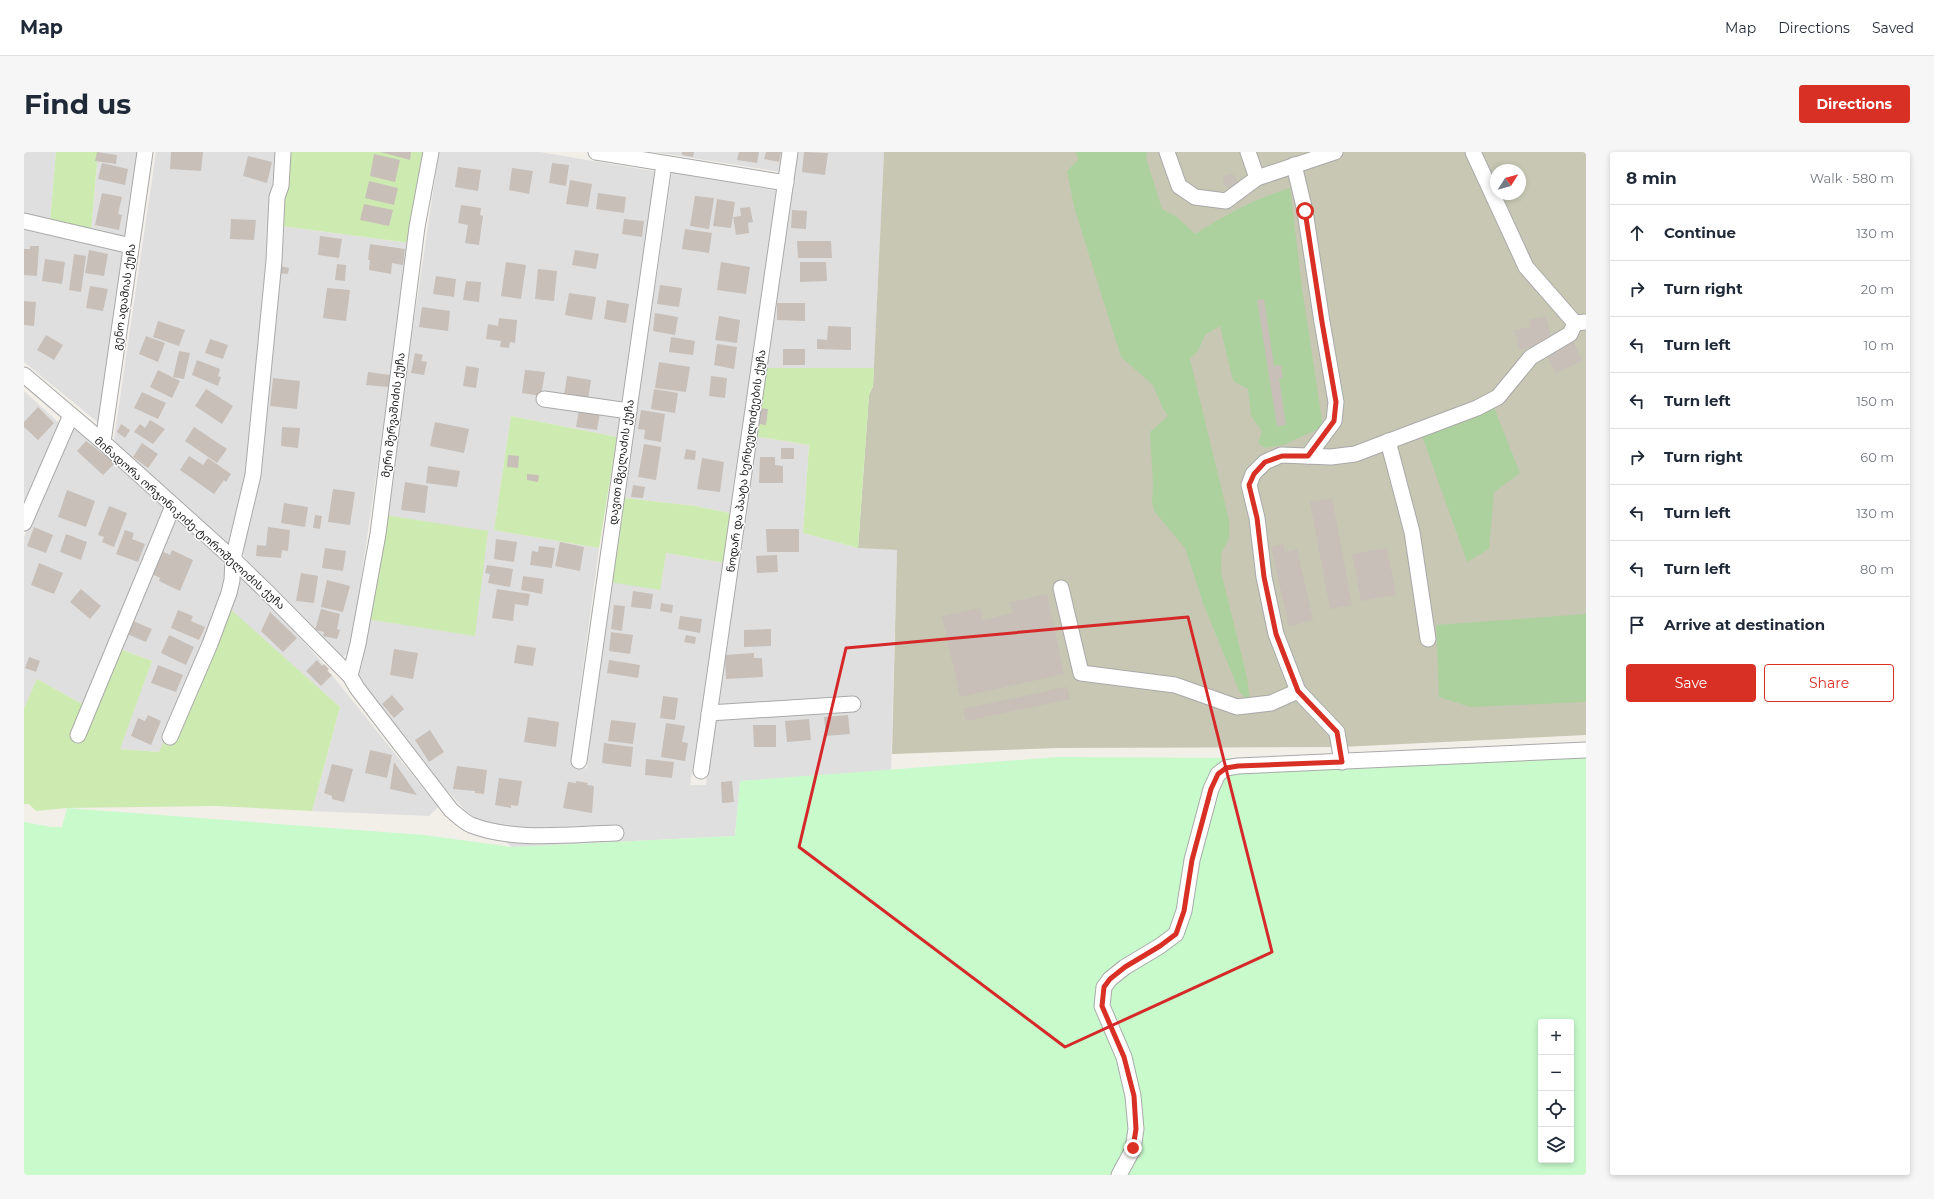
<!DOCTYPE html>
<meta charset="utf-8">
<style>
body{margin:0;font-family:Montserrat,"Noto Sans Georgian",sans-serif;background:#f6f6f7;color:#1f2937}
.controls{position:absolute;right:12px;bottom:12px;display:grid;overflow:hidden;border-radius:4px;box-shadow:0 2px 6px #0003}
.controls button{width:36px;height:36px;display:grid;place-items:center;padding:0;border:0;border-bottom:1px solid #e0e1e3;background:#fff;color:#1f2937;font:20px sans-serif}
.compass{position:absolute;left:1466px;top:12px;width:36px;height:36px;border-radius:50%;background:#fff;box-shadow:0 2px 6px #0003;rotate:53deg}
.stop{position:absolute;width:12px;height:12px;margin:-9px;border:3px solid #d93025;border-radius:50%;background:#fff}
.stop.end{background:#d93025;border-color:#fff;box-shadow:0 1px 4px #0008}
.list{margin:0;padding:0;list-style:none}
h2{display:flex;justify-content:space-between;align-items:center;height:52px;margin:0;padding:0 16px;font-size:17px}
h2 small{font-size:13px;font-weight:400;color:#747a83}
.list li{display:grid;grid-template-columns:26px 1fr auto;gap:12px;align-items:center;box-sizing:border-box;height:56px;padding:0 16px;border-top:1px solid #e0e1e3}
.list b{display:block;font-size:15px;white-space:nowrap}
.list em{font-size:13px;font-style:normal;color:#747a83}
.actions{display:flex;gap:8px;padding:12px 16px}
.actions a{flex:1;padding:9px 0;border:1px solid #d93025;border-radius:4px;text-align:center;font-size:14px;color:#d93025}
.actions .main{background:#d93025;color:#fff}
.icon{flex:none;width:22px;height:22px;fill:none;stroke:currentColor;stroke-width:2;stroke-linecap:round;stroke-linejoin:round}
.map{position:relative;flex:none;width:1562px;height:1023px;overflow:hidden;border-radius:4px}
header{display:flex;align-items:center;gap:24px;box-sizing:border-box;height:56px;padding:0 20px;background:#fff;border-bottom:1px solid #e0e1e3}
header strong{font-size:19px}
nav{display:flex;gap:22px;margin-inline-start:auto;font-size:14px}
.intro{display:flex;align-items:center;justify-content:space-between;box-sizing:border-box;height:96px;padding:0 24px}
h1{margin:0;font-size:28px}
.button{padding:10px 18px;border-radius:4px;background:#d93025;color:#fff;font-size:14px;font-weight:700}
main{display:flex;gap:24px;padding:0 24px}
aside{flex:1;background:#fff;border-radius:4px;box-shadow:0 2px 6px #0003}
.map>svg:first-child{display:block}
.residential{fill:#e0dfdf}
.construction{fill:#c7c7b4;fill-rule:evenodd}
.grass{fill:#cdebb0}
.forest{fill:#add19e}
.park{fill:#c8facc;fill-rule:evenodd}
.building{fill:#c7bfb8}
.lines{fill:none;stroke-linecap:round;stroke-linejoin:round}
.minor-casing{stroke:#a9a9a9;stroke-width:17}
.minor{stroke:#fff;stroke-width:15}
.route{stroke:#d93025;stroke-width:5}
.marked{fill:none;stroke:#d62828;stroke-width:3;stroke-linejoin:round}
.labels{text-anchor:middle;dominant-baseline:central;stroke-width:3;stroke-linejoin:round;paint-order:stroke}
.street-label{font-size:11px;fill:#222;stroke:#fff}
</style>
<header>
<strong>Map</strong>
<nav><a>Map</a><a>Directions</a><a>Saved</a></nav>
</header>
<div class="intro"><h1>Find us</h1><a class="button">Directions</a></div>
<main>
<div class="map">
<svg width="1562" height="1023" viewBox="0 0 1562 1023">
<rect width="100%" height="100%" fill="#f2efe9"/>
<g class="residential">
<path d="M0,0h32l-6,70 -26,-5z"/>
<path d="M74,0h42l-12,86 -37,-6z"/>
<path d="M132,0h125l-15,100 4,2 -21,214 -15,72 -7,5 -114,-99z"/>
<path d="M415,0h101l118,20 -41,265 -106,-21 -17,114 105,18 -28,210 16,11 21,-187 58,-29 59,10 -35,222h16l48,-349 55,9 -6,88 55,15 39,2 -6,221 -151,10 -5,55 -223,11 -47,-37 -22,-24 -86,-105 9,-62 110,16 -91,-120z"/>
<path d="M630,0h130l-3,20z"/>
<path d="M773,0h87l-10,216h-108z"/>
<path d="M648,20l106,19 -48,322 -35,-7 -71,-8z"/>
<path d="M257,74l129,17 -58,398 -3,11 -9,7 -9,-1 -87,-99 -1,-11z"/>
<path d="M0,76l103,23 -27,173 -76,-62z"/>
<path d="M0,239l35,32 -35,86z"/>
<path d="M53,276l89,80 -80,198 -49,-27 -13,29v-171l47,-107z"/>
<path d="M151,364l75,65 69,78 119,148 -9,9 -117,-5 28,-104 -112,-99 -68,144 -41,-3 33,-88 -32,-12z"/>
</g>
<path class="construction" d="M860,0h702v583l-245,12 -283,1 -166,6 5,-204 -39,-2 11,-153 4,-9zM1472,18h24v24h-24z"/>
<g class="grass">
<path d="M32,0h42l-7,80 -41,-10z"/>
<path d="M265,0h137l-16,91 -129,-17z"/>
<path d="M742,216h108l-1,18 -4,9 -11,153 -55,-15 6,-88 -55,-9z"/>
<path d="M487,264l106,21 -18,111 -105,-18z"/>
<path d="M600,346l71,8 35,7 -5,50 -59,-10 -6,37 -51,-8z"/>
<path d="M361,363l103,16 -13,105 -109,-17z"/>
<path d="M204,455l112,100 -28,104 -97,-5 -148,2 -31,3 -7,-7h-5v-96l13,-29 56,31 27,-61 32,12 -32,88 39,3z"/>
</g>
<g class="forest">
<path d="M1052,0h71l-1,6 16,51 15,8 18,17c30,-19 61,-36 95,-46l12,100 21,139 -40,18 -18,3 -7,-5 4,-12 -11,-15 -3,-27 -15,-8 -13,-55 -15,9 -7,16 -8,8 39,161v18l-8,16v18l26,105 3,25 -10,-9 -36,-87 -19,-58 -31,-37 -2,-9 1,-17 -3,-53 18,-16 -6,-9 -9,-22 -32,-28 -47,-150 -7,-36 11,-11z"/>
<path d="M1469,253l27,68 -26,19 -5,57 -22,13 -46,-129z"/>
<path d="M1562,462v88l-116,5 -31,-10 -3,-72z"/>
</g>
<path class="park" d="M1034,605l177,1 6,15 345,-15v417h-1562v-353l27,5h11l5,-19 357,27 88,12 223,-11 5,-55zM1517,870h30v138h-30z"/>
<g class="building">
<path d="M73,0l20,3 -1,9 -21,-3z"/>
<path d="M147,0h32l-2,19 -31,-2z"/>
<path d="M356,0h31l-1,8z"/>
<path d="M658,0h12l-1,5 -11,-2z"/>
<path d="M715,0h20l-2,11 -20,-3z"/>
<path d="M742,0h15l-2,10 -15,-3z"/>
<path d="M780,0l24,1 -3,22 -23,-3z"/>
<path d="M350,2l26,6 -5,22 -25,-6z"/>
<path d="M224,4l24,6 -5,21 -24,-7z"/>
<path d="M78,11l26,6 -3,16 -27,-6z"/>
<path d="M528,11l17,2 -3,21 -17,-3z"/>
<path d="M434,15l23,3 -3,21 -23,-4z"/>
<path d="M488,16l21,3 -4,23 -20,-4z"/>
<circle cx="1206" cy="29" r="7"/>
<path d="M546,28l22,4 -4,23 -22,-3z"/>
<path d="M345,29l29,7 -4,17 -29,-7z"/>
<path d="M78,41l20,4 -4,17 4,1 -3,15 -24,-5z"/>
<path d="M574,41l28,4 -2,16 -28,-4z"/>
<path d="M671,44l19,2 -5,31 -19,-3z"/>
<path d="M693,47l18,3 -4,26 -18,-2z"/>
<path d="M340,52l29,6 -4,16 -29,-6z"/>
<path d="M437,53l20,3 -1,7 3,1 -4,29 -14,-2 3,-18 -10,-2z"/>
<path d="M726,55l3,15 -5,1 1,10 -13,2 -3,-18 8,-1 -1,-8z"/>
<path d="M768,58l15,1 -1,18 -15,-1z"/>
<path d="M207,67l25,1 -2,20 -24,-1z"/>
<path d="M600,67l20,2 -2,16 -20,-3z"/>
<path d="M661,77l27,4 -3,20 -27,-4z"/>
<path d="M296,84l22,3 -3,19 -21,-3z"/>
<path d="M773,89h34l1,17h-34z"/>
<path d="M346,92l35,5 -2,16 -11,-2 -1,11 -22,-4 1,-10h-2z"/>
<path d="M6,94h9l-2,30 -13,-1v-26h6z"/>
<path d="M65,98l19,4 -4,22 -19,-3z"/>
<path d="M551,98l24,4 -3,15 -24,-4z"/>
<path d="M50,102l12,2 -5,36 -12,-2z"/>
<path d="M21,107l20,3 -3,22 -20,-3z"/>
<path d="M482,110l20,3 -5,34 -20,-3z"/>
<path d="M697,110l29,5 -4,27 -29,-4z"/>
<path d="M776,110h26l1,19 -27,1z"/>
<path d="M313,112l9,1 -1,16 -10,-1z"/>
<path d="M256,114l9,2 -1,6 -9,-1z"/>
<path d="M514,117l19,2 -3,30 -19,-2z"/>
<path d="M412,124l20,3 -2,18 -21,-3z"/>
<path d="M442,129l15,1 -2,20 -16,-2z"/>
<path d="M636,133l22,3 -3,19 -22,-3z"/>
<path d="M66,134l18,3 -5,22 -17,-3z"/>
<path d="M303,136l23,2 -4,31 -23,-3z"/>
<path d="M545,141l27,4 -4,23 -27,-5z"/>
<path d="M1240,147l10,67 7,-1 2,13h-4l7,47 -9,1 -20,-126z"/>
<path d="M583,148l22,4 -3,19 -22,-4z"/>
<path d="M0,149l12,1 -2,24 -10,-1z"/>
<path d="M753,151h28v18l-28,-1z"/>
<path d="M398,155l28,4 -2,20 -29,-4z"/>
<path d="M631,161l23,4 -3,18 -22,-4z"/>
<path d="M695,164l21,4 -3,23 -22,-3z"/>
<path d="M1522,164l6,26 -33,8 -4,-20 16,-3 -2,-7z"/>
<path d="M475,166l18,2 -2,23 -5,-1 -1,6 -9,-1 1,-6 -15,-2 2,-15 10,2z"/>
<path d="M134,169l27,9 -6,16 -26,-9z"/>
<path d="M804,174l23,1v23l-34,-1v-10l10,1z"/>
<path d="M22,183l17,10 -9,15 -17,-10z"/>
<path d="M122,184l19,7 -7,19 -19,-8z"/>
<path d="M647,185l24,4 -2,14 -24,-3z"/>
<path d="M186,187l18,6 -5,14 -18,-6z"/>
<path d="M1549,189l9,20 -27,12 -9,-20z"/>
<path d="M693,192l20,3 -3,22 -20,-4z"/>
<rect x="759" y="197" width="22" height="16"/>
<path d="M155,199l11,2 -6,26 -11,-2z"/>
<path d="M391,201l8,2 -2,6 6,1 -3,13 -13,-2z"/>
<path d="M173,208l23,9 -2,7 3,1 -3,9 -26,-11z"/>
<path d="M635,210l31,5 -4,25 -31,-4z"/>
<path d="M442,214l13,2 -3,20 -13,-2z"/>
<path d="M134,218l22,11 -8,17 -22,-11z"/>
<path d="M501,218l20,2 -4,24 -19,-3z"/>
<path d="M344,220l22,3 -1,12 -23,-2z"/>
<path d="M543,224l24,4 -3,20 -24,-4z"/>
<path d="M687,224l16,2 -2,20 -16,-2z"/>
<path d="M249,226l27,3 -3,28 -27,-3z"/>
<path d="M182,237l27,17 -11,18 -27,-18z"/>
<path d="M630,237l24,4 -3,20 -24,-4z"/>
<path d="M118,240l24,11 -8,16 -24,-11z"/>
<path d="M14,255l16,16 -16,17 -14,-13v-5z"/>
<path d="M737,256l7,1 -2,16 -7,-1z"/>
<path d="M555,257l21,4 -3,17 -21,-3z"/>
<path d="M617,258l24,4 -4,28 -17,-3 1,-9 -7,-1z"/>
<path d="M126,268l15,9 -12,15 -19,-12 6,-8 5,4z"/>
<path d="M411,270l34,7 -5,24 -34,-7z"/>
<path d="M97,272l9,6 -5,8 -8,-6z"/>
<path d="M170,275l33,22 -10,14 -32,-22z"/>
<path d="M258,275l18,1 -2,20 -17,-2z"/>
<path d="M62,289l29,22 -12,12 -26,-24z"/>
<path d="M118,291l16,11 -10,14 -15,-11z"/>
<path d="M620,292l17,3 -5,33 -18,-3z"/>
<rect x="757" y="296" width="13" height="11"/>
<path d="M662,297l10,2 -1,9 -11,-1z"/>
<path d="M484,303l11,1 -1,12 -11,-1z"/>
<path d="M165,304l14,9 5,-7 23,16 -5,8 -2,-2 -10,14 -34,-24z"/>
<path d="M736,305h15v8l8,1v17h-24z"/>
<path d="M678,306l22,4 -4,30 -23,-3z"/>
<path d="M404,314l32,5 -3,16 -31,-4z"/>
<path d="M503,322l12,1 -1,7 -11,-2z"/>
<path d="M381,330l23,4 -3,27 -24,-3z"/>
<path d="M609,333l12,2 -2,11 -12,-1z"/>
<path d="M309,337l22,3 -5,33 -22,-3z"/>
<path d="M43,338l28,11 -9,26 -28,-10z"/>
<path d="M1308,346l20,107 -22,4 -20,-107z"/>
<path d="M260,351l24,4 -3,20 -24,-4z"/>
<path d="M85,354l18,7 -13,34 -12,-5 2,-5 -6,-2z"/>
<path d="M291,363l7,1 -2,13 -7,-1z"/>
<path d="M10,375l19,8 -7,18 -19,-7z"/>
<path d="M244,375l22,3 -2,21 -6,-1 -1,8 -25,-2 1,-11 9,1z"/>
<path d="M742,377h33v23h-32z"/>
<path d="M101,378l9,3 -2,6 13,5 -7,18 -22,-8z"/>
<path d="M42,382l21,8 -6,18 -21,-8z"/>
<path d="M472,387l21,3 -3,20 -20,-3z"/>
<path d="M536,390l24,5 -4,24 -25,-5z"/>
<path d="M1259,392l2,8 12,-3 16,71 -24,6 -18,-79z"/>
<path d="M515,394l16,2 -3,20 -22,-3 2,-14 6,1z"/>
<path d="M301,396l21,3 -3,20 -21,-3z"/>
<path d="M1363,396l9,47 -35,6 -9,-47z"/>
<path d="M148,398l21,10 -13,31 -21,-10 1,-3 -8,-4 10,-23 8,4z"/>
<path d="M753,403l1,17 -21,1 -1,-17z"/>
<path d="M15,411l24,10 -9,21 -23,-9z"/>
<path d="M463,413l26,4 -3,18 -22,-4 2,-9 -5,-1z"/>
<path d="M277,421l17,3 -4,27 -18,-2z"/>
<path d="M499,424l21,3 -2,15 -21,-4z"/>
<path d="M303,428l23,6 -7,26 -22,-5z"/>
<path d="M57,437l20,17 -11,13 -20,-17z"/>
<path d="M473,437l33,5 -2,12 -13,-2 -2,17 -21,-3z"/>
<path d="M609,439l20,3 -2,15 -20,-2z"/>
<path d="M1023,442l17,80 -104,23 -18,-81 38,-8 3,12 30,-7 -2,-11z"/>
<path d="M637,451l12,2 -1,8 -12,-2z"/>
<path d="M590,453l11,1 -3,25 -11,-2z"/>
<path d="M297,457l19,5 -3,15 3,1 -3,9 -14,-3 1,-4 -9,-2z"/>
<path d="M154,458l15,6 -2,5 14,6 -6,13 -28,-12z"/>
<path d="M246,460l27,26 -14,14 -22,-21z"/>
<path d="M656,464l22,3 -2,14 -22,-4z"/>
<path d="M109,469l19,8 -6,13 -19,-8z"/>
<path d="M747,477v17l-27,1v-17z"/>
<path d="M587,480l22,3 -3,19 -21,-3z"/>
<path d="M145,483l25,12 -8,18 -25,-12z"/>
<path d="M662,483l10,2 -1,7 -11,-2z"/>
<path d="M493,493l19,3 -3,18 -19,-3z"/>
<path d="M370,497l24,4 -5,26 -23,-4z"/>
<path d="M730,501v5h8l1,19 -37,2 -1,-24z"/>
<path d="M5,505l11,4 -4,11 -11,-4z"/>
<path d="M293,508l5,6 2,-2 5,5 -2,2 5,4 -11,11 -15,-15z"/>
<path d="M585,508l31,5 -2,13 -31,-5z"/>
<path d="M134,513l25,10 -7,17 -25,-9z"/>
<path d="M1043,535l3,12 -104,22 -3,-12z"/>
<path d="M368,543l12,14 -10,9 -12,-14z"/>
<path d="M639,544l15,2 -3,22 -15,-2z"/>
<path d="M124,563l13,6 -10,24 -20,-9 7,-18 7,3z"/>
<path d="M824,563l2,19 -24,2 -2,-19z"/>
<path d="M504,565l31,5 -3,25 -32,-5z"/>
<path d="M785,567l2,21 -24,2 -2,-21z"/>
<path d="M587,568l25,3 -3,21 -25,-3z"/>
<path d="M642,571l19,3 -3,16 6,1 -3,18 -24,-4z"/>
<path d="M729,573h23v22h-22z"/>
<path d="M406,578l14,22 -15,10 -14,-22z"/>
<path d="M580,591l29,4 -2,20 -29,-4z"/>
<path d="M346,598l22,5 -5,23 -22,-5z"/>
<path d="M622,607l28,3 -2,16 -27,-3z"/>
<path d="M370,610l23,33 -27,-6z"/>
<path d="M308,612l21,5 -9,33 -12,-3v-3l-8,-3z"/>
<path d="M433,614l30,4 -3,24 -9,-1v-2l-22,-2z"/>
<path d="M475,626l23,3 -4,25 -7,-1v3l-16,-3z"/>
<path d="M552,629l12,2 -1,2 7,1 -2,27 -29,-5 5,-26 8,1z"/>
<path d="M708,629l2,21 -12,1 -1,-21z"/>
</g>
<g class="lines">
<defs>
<g id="minor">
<path d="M572,0l190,31"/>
<path d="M1143,0l12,34 16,11 31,4 31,-23 78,-26"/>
<path d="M1224,0l9,26"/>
<path d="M1449,0l53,115 49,56 11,-1"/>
<path d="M1270,13l11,46 17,111 14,80 -2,19 -26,35"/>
<path d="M0,69l107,25"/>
<path d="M0,223l79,67 130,117 34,33 83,84 7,12 94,122c6,5 13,12 20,15 43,17 100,9 145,8"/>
<path d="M520,247l85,12"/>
<path d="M1364,289l24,91 16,107"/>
<path d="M79,290l42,-290"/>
<path d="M0,371l47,-108"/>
<path d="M1037,436l20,85 94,12 62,22 34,-4 27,-12"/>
<path d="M326,524l8,-32 20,-110 39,-307 14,-75"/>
<path d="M685,561l144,-9"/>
<path d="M54,583l95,-229"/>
<path d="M146,585l40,-93 19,-51 3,-13 1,-21 20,-84 21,-214 3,-64 4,-11 2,-34"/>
<path d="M555,609l85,-597"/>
<path d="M1318,610l-5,-30 -39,-41 -22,-57 -12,-57 -7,-59 -8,-33 4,-11 12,-12 16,-7 50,2 24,-3 122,-46 21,-11 33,-40 39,-23 5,-11"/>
<path d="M677,619l89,-619"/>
<path d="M1095,1023l14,-26 3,-20 -3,-33 -9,-39 -22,-51 2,-19 6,-8 15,-12 35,-21 16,-12 8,-23 8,-51 19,-71 7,-15 8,-6 12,-2 348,-16"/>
</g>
</defs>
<use href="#minor" class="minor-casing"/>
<use href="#minor" class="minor"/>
</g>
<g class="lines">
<path class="route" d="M1109,996l3,-19 -2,-33 -10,-39 -22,-51 2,-19 6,-8 15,-12 35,-21 16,-12 8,-23 8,-51 19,-71 7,-15 8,-6 12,-2 104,-4 -5,-30 -39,-41 -22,-57 -12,-57 -7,-59 -8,-33 5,-11 11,-12 17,-6h26l26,-35 2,-19 -14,-80 -17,-111"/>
</g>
<path class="marked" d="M1164,465l84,335 -207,95 -266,-200 47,-199z"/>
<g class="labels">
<g class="street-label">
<text transform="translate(100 145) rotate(-82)">გენო ადამიას ქუჩა</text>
<text transform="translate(369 263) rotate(-83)">მერი შერვაშიძის ქუჩა</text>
<text transform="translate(722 309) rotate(-82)">ნოდარ და პაატა ხერხეულიძეების ქუჩა</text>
<text transform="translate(597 310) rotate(-82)">დავით მგელაძის ქუჩა</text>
<text transform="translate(166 371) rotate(42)">მინადორა ორჯონიკიძე-ტოროშელიძის ქუჩა</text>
</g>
</g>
</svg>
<div class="controls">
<button>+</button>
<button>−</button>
<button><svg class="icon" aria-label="locate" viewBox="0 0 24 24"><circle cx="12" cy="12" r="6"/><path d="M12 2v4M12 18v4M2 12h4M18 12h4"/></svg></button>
<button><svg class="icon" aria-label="layers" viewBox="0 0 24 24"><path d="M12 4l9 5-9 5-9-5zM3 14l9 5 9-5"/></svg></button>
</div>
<svg class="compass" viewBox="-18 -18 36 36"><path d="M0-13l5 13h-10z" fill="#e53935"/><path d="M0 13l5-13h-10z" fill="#747a83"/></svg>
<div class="stop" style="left:1281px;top:59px"></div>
<div class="stop end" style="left:1109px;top:996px"></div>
</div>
<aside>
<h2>8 min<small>Walk · 580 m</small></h2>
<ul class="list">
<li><svg class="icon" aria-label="ahead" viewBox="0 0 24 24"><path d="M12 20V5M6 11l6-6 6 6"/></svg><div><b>Continue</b></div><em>130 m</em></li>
<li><svg class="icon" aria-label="right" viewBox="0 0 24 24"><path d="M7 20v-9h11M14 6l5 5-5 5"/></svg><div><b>Turn right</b></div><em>20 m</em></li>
<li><svg class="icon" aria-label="left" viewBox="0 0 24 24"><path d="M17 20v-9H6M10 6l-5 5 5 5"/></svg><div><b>Turn left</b></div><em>10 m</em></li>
<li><svg class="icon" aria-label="left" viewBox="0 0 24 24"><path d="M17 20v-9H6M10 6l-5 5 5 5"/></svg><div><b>Turn left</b></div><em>150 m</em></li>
<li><svg class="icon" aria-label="right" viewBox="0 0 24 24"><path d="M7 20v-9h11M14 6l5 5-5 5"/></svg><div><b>Turn right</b></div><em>60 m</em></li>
<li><svg class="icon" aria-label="left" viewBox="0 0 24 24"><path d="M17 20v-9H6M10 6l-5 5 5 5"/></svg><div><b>Turn left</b></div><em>130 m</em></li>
<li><svg class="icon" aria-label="left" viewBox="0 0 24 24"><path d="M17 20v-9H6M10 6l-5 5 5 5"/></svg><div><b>Turn left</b></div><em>80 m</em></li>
<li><svg class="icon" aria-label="arrive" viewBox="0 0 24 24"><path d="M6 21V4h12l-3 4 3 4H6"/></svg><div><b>Arrive at destination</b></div></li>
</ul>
<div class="actions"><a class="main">Save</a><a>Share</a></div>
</aside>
</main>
